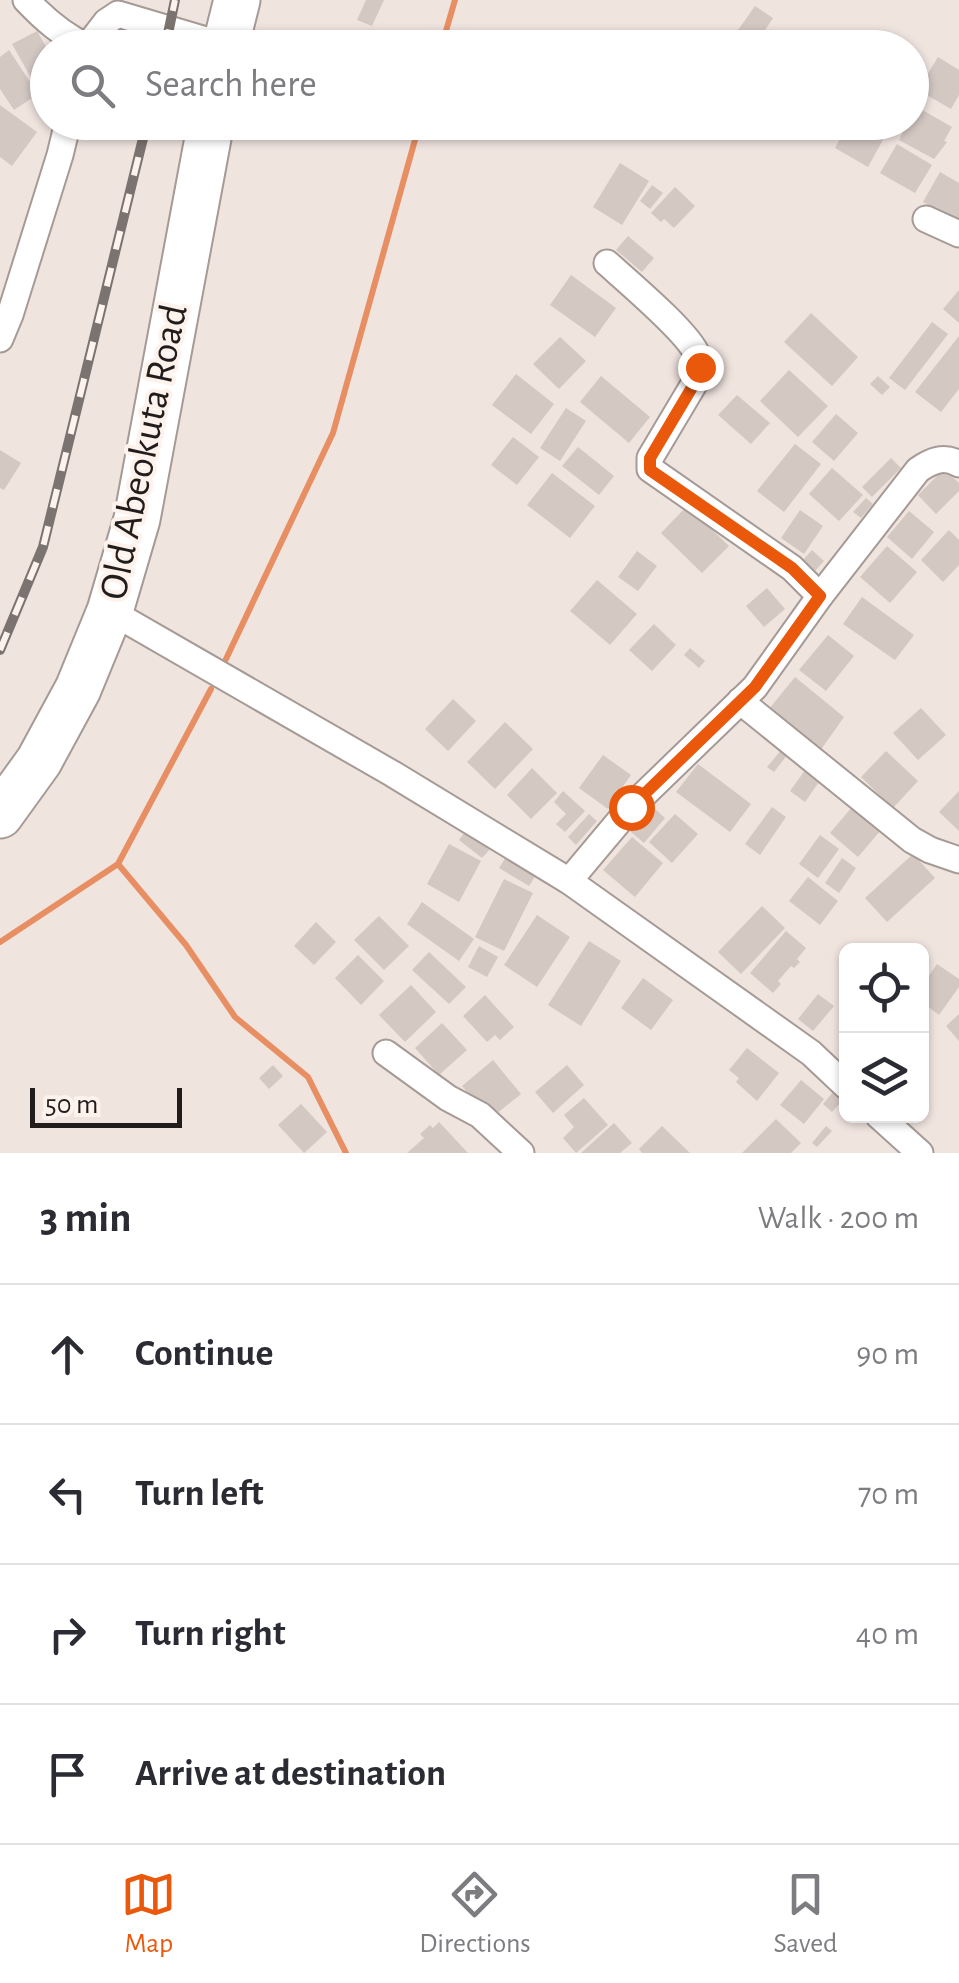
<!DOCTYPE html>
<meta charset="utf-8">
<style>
body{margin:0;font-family:"Alegreya Sans",sans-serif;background:#f7f7f7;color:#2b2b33}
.controls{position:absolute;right:30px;bottom:30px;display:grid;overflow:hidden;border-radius:15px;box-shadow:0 2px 8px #0004}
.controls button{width:90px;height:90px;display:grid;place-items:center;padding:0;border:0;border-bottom:2px solid #e1e1e2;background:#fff;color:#2b2b33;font:50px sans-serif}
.scale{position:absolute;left:30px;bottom:25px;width:152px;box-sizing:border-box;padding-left:10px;border:5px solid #211d1c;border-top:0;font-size:28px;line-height:35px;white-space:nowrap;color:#211d1c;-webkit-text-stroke:8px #fdf2ec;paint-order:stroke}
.stop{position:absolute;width:30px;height:30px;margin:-22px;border:8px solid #ea580c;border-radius:50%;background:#fff}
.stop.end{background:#ea580c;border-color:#fff;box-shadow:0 2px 10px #0008}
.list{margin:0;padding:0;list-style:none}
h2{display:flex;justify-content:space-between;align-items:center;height:130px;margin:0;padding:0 40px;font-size:42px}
h2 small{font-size:32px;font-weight:400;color:#7c7c81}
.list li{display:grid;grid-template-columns:65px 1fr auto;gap:30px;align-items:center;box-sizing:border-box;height:140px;padding:0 40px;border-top:2px solid #e1e1e2}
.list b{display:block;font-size:38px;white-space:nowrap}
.list em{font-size:32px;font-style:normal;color:#7c7c81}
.icon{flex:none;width:55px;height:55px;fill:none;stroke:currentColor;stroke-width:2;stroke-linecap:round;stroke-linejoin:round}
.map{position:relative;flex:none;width:959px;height:1153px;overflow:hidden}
.search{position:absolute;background:#fff;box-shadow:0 2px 8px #0004;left:30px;right:30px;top:30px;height:110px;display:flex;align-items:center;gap:25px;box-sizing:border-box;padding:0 35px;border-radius:55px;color:#7c7c81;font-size:38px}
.sheet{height:690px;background:#fff}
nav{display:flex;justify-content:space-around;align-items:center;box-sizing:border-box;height:140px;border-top:2px solid #e1e1e2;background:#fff;font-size:28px;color:#7c7c81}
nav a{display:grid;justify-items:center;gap:5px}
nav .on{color:#ea580c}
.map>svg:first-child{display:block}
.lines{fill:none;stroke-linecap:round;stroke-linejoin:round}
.stream{stroke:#e88e63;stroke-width:6}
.building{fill:#d4c8c3}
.street-casing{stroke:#a59a95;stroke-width:29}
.highway-casing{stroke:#a59a95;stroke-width:49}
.street{stroke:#fff;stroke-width:25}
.highway{stroke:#fff;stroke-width:45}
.rail-casing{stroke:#7a7370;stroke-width:10}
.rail{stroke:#fdf2ec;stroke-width:6;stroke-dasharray:19;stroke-linecap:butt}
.route{stroke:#ea580c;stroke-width:12}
.labels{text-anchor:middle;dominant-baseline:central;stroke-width:8;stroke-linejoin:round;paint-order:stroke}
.street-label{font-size:40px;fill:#211d1c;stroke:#fdf2ec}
</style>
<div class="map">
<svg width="959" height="1153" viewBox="0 0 959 1153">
<rect width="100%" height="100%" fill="#f0e4df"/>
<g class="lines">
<g class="stream">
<path d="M441,48l14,-48"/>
<path d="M226,659l107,-226 87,-311"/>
<path d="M118,864l68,81 49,72 73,60 38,76"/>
<path d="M0,942l118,-78 93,-175"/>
</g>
</g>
<g class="building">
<path d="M366,0h18l-12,26 -15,-6z"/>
<path d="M755,6l18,12 -20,30h-11l-11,-8z"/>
<path d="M37,31l11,19v17l-18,9 -18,-32z"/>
<path d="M357,36l17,6 -2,6h-20z"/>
<path d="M9,50l29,44 -24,16 -14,-21v-32z"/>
<path d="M938,57l21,13v25l-8,14 -33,-19z"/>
<path d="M0,105l37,27 -25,34 -12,-9z"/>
<path d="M917,107l35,20 -8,14 3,1 -13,17 -35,-19 9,-18h4v-5z"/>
<path d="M849,122h6l29,16 -16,29 -33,-19z"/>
<path d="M897,144l35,21 -17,28 -35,-20z"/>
<path d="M620,163l29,18 -27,44 -29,-18z"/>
<path d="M940,172l19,11v38l-36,-19z"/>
<path d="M652,185l11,8 -13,16 -10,-8z"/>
<path d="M675,187l20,19 -21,22 -10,-9 -3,3 -10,-9z"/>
<path d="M628,236l26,22 -12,14 -26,-22z"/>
<path d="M571,275l45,33 -21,29 -45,-32z"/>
<path d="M959,290v33l-16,-14z"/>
<path d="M811,313l47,44 -26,29 -48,-44z"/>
<path d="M932,322l16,12 -43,56 -16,-12z"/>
<path d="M959,336v53l-18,23 -26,-20z"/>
<path d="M560,337l26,24 -27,28 -26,-25z"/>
<path d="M789,370l39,36 -30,31 -38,-36z"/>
<path d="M516,374l38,30 -23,30 -39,-29z"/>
<path d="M601,376l49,41 -21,26 -49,-41z"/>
<path d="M878,376l12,11 -8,8 -12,-11z"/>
<path d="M737,395l33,28 -19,21 -33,-29z"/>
<path d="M566,408l20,13 -26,40 -20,-13z"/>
<path d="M836,414l22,19 -24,28 -22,-19z"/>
<path d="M513,437l26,20 -22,28 -26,-20z"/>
<path d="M795,444l26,20 -37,48 -27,-21z"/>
<path d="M578,447l36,29 -15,19 -37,-29z"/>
<path d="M0,450l21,13 -17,27 -4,-2z"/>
<path d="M891,458l10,10 -29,29 -10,-10z"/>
<path d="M832,468l31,27 -24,26 -30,-27z"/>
<path d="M944,469l15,14v8l-23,23 -18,-19z"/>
<path d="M552,473l43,33 -25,32 -43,-33z"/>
<path d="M866,498l7,6 -12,14 -8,-6z"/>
<path d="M687,506l42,40 -27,27 -41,-40z"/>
<path d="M800,510l23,16 -19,28 -23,-16z"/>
<path d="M909,511l25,21 -22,27 -25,-22z"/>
<path d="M949,530l10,10v25l-16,17 -22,-22z"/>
<path d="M887,546l30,26 -27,31 -30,-26z"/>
<path d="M812,550l12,11 -9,10 -12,-11z"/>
<path d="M637,551l20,15 -19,25 -20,-14z"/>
<path d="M597,580l40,34 -27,31 -40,-34z"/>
<path d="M767,588l18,21 -21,18 -18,-21z"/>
<path d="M862,597l52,38 -19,25 -52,-36z"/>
<path d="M654,624l22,21 -24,26 -23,-21z"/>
<path d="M828,635l26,21 -28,35 -27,-21z"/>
<path d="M690,648l15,13 -6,7 -15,-13z"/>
<path d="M795,677l49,40 -24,34 -51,-42z"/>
<path d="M453,699l23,22 -28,30 -23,-22z"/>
<path d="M921,708l25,27 -28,25 -25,-27z"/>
<path d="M505,722l28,27 -38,40 -28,-27z"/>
<path d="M782,749l6,5 -14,18 -7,-5z"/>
<path d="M886,751l32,30 -25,27 -32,-31z"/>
<path d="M603,755l28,20 -10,14 3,3 -9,13 -2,-2 -5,6 -29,-21z"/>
<path d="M698,764l53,40 -21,28 -54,-40z"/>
<path d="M532,768l25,25 -26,26 -24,-24z"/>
<path d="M806,769l15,10 -16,23 -15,-11z"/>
<path d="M563,791l22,20 -20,21 -9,-8 10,-10 -12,-12z"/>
<path d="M959,791v40l-20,-19z"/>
<path d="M646,801l19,17 -21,25 -20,-17z"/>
<path d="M853,806l28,24 -23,27 -28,-24z"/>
<path d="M772,807l14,10 -26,38 -15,-11z"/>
<path d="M589,814l8,7 -21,24 -8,-8z"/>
<path d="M675,814l23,20 -26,29 -23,-21z"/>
<path d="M467,829l24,19 -9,10 -23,-18z"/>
<path d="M820,835l19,14 -21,29 -19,-14z"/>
<path d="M632,837l31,26 -28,34 -32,-27z"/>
<path d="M449,844l32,17 -22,41 -32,-18z"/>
<path d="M913,854l22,24 -48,44 -22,-24z"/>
<path d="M506,857l30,18 -7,11 -30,-18z"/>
<path d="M842,858l14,10 -17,25 -14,-10z"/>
<path d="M808,877l30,24 -18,24 -31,-24z"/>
<path d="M504,879l29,14 -29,58 -29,-14z"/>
<path d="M422,902l52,37 -15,22 -52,-37z"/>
<path d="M762,906l23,22 -44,46 -23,-22z"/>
<path d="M537,915l33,22 -33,50 -33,-22z"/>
<path d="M379,916l30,30 -25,24 -30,-30z"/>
<path d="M316,922l20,20 -22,23 -20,-19z"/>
<path d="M786,931l20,17 -9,11 3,3 -6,6 -3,-2 -13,15 3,3 -8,9 -23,-20z"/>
<path d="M589,941l32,20 -40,65 -33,-21z"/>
<path d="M479,946l19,11 -11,20 -19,-10z"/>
<path d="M429,952l37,35 -17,17 -37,-34z"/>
<path d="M358,955l26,26 -23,24 -26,-27z"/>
<path d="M937,964l22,15v8l-20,28 -17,-13v-16z"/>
<path d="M643,978l30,22 -22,30 -30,-22z"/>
<path d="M411,985l25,27 -31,30 -26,-27z"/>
<path d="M818,994l16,12 -21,25 -15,-12z"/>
<path d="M485,995l29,32 -14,13 -5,-5 -8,7 -24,-26z"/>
<path d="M959,1014v27l-13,-15z"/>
<path d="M442,1023l25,27 -28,25 -24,-27z"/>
<path d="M747,1048l32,25 -22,28 -21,-19 3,-4 -10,-8z"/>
<path d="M493,1060l28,34 -31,25 -28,-33z"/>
<path d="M273,1065l10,11 -14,13 -10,-11z"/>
<path d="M567,1065l17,20 -31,28 -18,-21z"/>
<path d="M801,1080l23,19 -20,25 -24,-19z"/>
<path d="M833,1092l10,8 -11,12 -9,-8z"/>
<path d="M584,1098l24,27 -32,28 -13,-15 11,-11 -10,-12z"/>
<path d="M301,1104l26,28 -23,21 -26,-28z"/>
<path d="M776,1119l25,24 -10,10h-49z"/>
<path d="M439,1122l29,31h-61l17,-15 -4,-4 10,-9 3,3z"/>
<path d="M614,1123l18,20 -12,10h-39z"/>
<path d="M662,1126l28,27h-48l-3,-4z"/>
<path d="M826,1126l6,5 -15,16 -5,-4z"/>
</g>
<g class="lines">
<defs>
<g id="street">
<path d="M26,0c18,19 36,35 60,46"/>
<path d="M86,48l20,-26 12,-8 108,32"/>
<path d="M926,219l33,15"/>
<path d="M607,263c20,18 83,71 90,92 3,9 2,16 0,24l-47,79v11l142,99 28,28"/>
<path d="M0,339l10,-24 50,-160 8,-33"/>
<path d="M110,611l283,163 176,107 242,172 35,33"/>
<path d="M740,701l172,139 18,10 29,10"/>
<path d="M569,881l62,-74 124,-120 65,-91 98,-126c13,-9 26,-15 41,-6"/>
<path d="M386,1053l62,45 32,17 41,38"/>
<path d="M879,1116l41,37"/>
</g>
<g id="highway">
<path d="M225,48l12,-48"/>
<path d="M0,815l39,-54 39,-72 32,-78 27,-92 74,-397"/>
</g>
</defs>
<use href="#street" class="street-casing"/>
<use href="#highway" class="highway-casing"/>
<use href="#street" class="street"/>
<use href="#highway" class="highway"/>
<defs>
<g id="rail">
<path d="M165,48l10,-48"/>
<path d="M0,650l43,-103 104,-425"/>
</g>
</defs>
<use href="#rail" class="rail-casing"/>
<use href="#rail" class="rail"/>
</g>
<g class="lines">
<path class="route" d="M631,807l124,-120 65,-91 -28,-28 -142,-98v-12l47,-79 3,-12"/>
</g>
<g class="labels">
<g class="street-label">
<text transform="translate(144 452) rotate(-78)">Old Abeokuta Road</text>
</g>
</g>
</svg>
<div class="controls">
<button><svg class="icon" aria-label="locate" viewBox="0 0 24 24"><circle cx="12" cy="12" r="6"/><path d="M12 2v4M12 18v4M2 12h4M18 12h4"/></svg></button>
<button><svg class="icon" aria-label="layers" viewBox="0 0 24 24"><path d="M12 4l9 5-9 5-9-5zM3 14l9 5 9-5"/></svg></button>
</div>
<div class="scale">50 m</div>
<div class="stop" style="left:631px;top:807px"></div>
<div class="stop end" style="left:700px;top:367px"></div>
<div class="search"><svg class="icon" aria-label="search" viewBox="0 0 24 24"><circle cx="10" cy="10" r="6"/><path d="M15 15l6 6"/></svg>Search here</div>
</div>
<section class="sheet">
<h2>3 min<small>Walk · 200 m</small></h2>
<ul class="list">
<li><svg class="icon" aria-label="ahead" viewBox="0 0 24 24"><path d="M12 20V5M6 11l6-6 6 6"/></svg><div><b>Continue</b></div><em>90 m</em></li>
<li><svg class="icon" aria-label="left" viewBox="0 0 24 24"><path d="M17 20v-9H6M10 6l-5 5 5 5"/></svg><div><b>Turn left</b></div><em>70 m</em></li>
<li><svg class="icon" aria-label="right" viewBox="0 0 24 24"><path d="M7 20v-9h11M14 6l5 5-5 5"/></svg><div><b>Turn right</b></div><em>40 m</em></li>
<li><svg class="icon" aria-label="arrive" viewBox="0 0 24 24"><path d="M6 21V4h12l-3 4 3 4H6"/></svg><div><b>Arrive at destination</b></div></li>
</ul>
</section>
<nav>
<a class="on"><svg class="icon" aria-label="map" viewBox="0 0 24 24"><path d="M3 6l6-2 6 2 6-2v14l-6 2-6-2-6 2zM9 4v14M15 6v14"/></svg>Map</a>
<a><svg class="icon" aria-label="directions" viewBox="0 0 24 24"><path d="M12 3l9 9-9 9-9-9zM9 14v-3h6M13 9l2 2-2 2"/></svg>Directions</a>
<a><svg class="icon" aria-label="saved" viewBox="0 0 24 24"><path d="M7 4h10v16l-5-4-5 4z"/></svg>Saved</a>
</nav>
